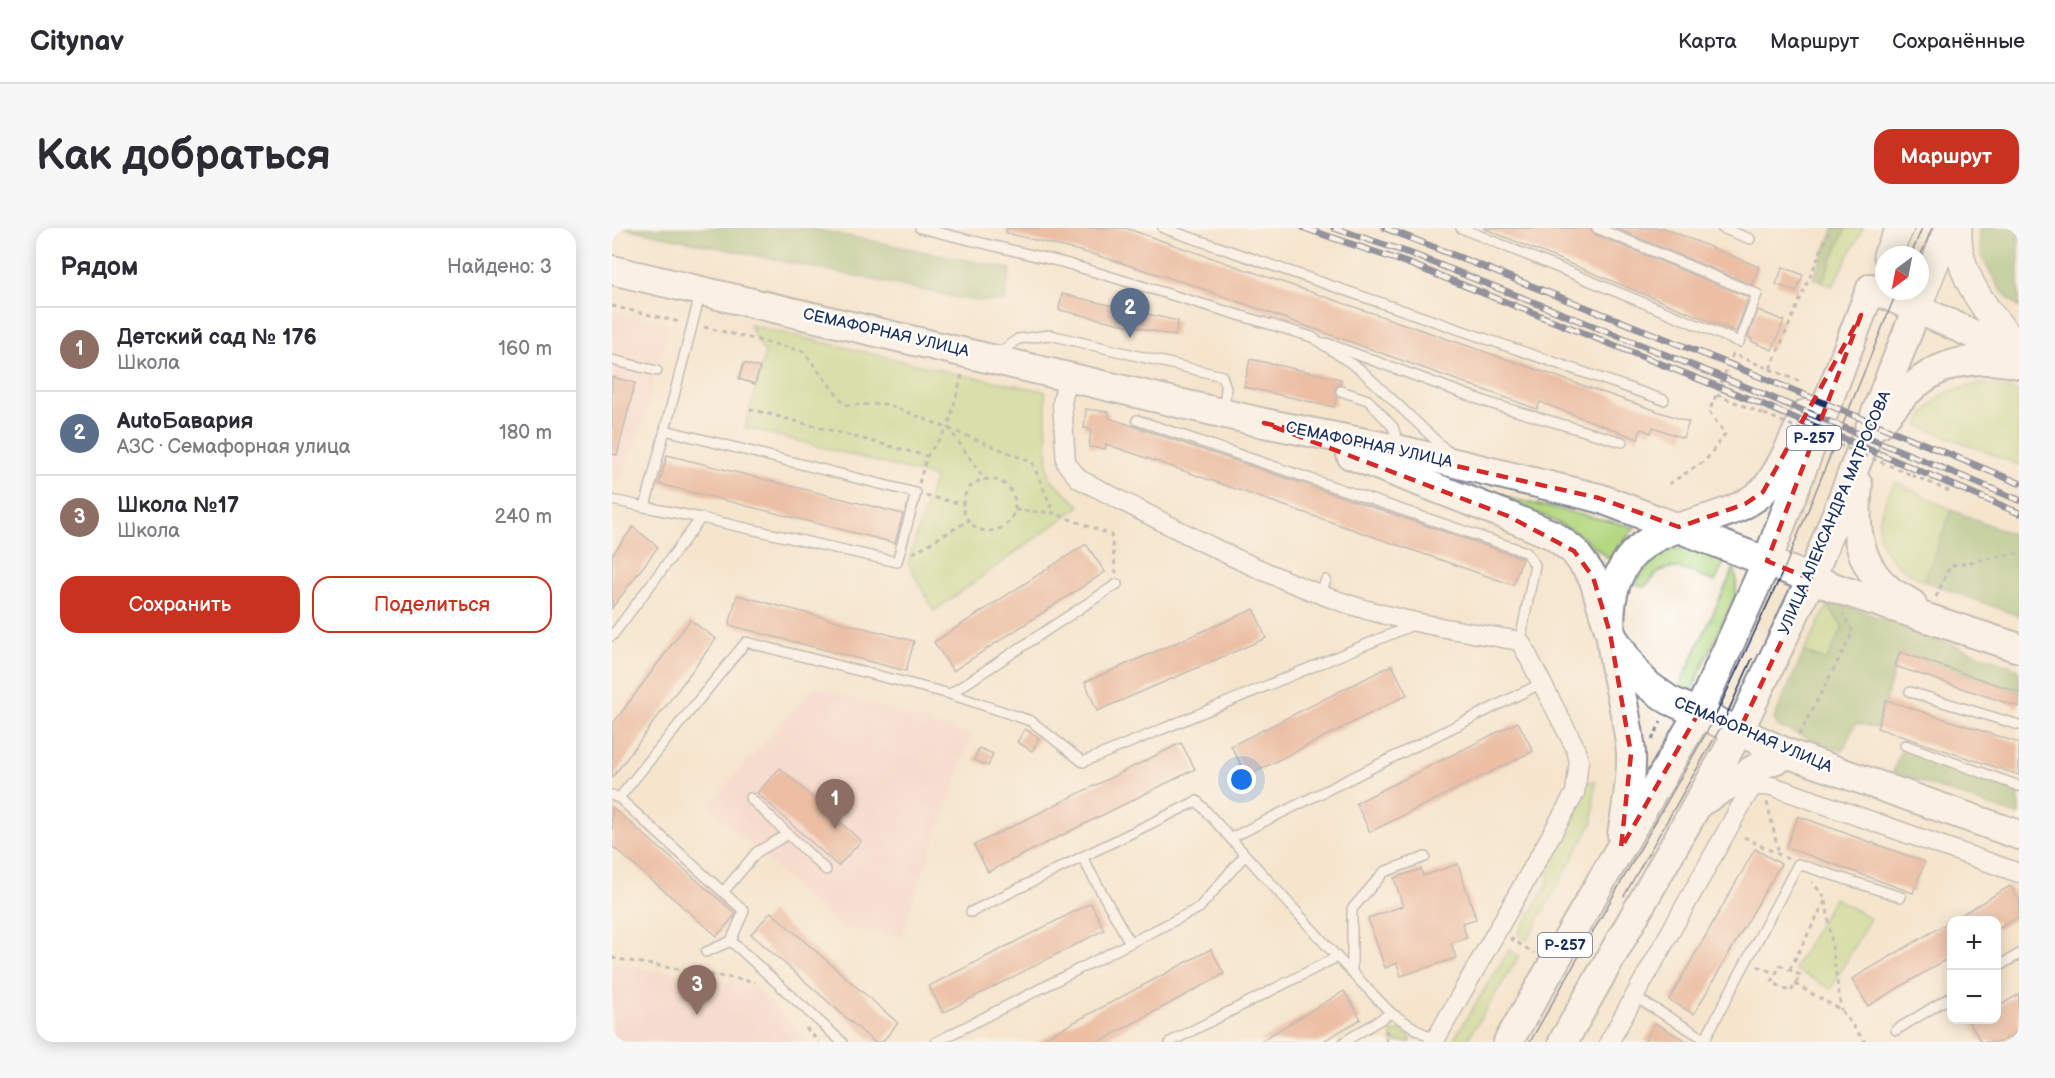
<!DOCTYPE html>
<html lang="ru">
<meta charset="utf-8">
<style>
body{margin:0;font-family:"Balsamiq Sans",sans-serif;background:#f7f7f7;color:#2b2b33}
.controls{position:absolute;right:18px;bottom:18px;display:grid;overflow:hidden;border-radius:12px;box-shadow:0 3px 15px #0003}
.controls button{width:54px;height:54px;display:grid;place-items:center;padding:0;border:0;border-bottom:2px solid #e1e1e2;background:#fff;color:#2b2b33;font:30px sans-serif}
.compass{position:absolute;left:1263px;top:18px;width:54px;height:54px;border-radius:50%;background:#fff;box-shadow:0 3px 15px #0003;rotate:212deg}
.you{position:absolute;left:630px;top:552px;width:21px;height:21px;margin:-15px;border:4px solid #fff;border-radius:50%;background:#1a73e8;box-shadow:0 0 0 9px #1a73e833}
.badge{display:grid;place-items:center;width:39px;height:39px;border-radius:50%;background:#c8321e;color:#fff;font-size:20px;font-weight:700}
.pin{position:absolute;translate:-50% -50px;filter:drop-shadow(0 2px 3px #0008)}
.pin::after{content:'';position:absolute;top:32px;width:21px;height:18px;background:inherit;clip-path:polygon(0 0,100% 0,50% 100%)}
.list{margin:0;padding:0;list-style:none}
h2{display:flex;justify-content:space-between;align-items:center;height:78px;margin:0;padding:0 24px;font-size:26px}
h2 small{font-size:20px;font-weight:400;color:#7c7c81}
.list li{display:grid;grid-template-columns:39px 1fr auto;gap:18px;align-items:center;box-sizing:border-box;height:84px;padding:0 24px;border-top:2px solid #e1e1e2}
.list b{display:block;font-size:22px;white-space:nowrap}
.list p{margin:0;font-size:20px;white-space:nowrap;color:#7c7c81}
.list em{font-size:20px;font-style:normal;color:#7c7c81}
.actions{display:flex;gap:12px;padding:18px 24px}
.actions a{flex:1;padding:14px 0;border:2px solid #c8321e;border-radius:18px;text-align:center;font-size:21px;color:#c8321e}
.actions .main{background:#c8321e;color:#fff}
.map{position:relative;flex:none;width:1407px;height:814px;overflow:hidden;border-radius:18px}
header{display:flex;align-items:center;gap:36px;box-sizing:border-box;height:84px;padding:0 30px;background:#fff;border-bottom:2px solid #e1e1e2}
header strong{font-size:28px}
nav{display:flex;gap:33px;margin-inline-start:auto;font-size:21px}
.intro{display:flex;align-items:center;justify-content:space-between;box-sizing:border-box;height:144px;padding:0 36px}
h1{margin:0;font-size:42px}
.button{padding:15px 27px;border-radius:18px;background:#c8321e;color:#fff;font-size:21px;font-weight:700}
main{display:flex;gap:36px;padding:0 36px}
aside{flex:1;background:#fff;border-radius:18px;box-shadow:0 3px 15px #0003}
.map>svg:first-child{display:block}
.built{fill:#f7d0ce}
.green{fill:#b4d77f;stroke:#68836e;stroke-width:1.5}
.forest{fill:#8fb86e;stroke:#557466;stroke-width:1.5}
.building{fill:#df9073}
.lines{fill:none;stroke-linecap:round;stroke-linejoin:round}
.service-casing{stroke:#888a96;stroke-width:12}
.minor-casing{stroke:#888a96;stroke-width:21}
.primary-casing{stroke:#888a96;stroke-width:30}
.trunk-casing{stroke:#888a96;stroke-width:32}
.path{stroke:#888a96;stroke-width:3;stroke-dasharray:4.5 4.5;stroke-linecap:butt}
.service{stroke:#fff;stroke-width:9}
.minor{stroke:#fff;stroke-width:18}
.primary{stroke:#fff;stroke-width:27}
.trunk{stroke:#fff;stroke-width:28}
.tram{stroke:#1b2f5e;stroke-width:1.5}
.rail-casing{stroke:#1b2f5e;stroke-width:7}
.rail{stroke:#fff;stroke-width:4.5;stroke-dasharray:14;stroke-linecap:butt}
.path-bridge{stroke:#888a96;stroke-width:3;stroke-dasharray:4.5 4.5;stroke-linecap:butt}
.marked{fill:none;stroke:#d62828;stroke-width:4.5;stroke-dasharray:12 8;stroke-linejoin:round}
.labels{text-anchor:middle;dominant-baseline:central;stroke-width:5;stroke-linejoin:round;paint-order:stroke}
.shield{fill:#fff;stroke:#5f6d8e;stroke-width:1.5}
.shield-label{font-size:15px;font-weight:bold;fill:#1b2f5e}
.street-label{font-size:16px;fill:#1b2f5e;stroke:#fff}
</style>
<header>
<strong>Citynav</strong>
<nav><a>Карта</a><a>Маршрут</a><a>Сохранённые</a></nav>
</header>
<div class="intro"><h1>Как добраться</h1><a class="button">Маршрут</a></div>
<main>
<aside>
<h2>Рядом<small>Найдено: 3</small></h2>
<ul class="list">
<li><span class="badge" style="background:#8d6e63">1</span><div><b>Детский сад № 176</b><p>Школа</p></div><em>160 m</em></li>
<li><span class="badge" style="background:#5c6f8a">2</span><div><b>AutoБавария</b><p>АЗС · Семафорная улица</p></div><em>180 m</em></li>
<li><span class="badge" style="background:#8d6e63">3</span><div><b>Школа №17</b><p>Школа</p></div><em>240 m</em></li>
</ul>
<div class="actions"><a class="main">Сохранить</a><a>Поделиться</a></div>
</aside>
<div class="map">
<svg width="1407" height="814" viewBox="0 0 1407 814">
<rect width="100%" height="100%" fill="#fff"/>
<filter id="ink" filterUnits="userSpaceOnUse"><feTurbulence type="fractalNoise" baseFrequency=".0167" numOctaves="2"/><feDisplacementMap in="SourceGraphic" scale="12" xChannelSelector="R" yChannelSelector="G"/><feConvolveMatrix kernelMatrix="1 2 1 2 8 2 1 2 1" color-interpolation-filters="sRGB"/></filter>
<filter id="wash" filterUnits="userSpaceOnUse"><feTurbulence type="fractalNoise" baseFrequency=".008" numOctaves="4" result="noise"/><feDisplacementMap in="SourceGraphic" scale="24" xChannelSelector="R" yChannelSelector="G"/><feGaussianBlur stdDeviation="1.35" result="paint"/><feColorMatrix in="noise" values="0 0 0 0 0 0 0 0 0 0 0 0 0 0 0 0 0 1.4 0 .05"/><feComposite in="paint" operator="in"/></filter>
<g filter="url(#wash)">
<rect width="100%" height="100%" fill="#f5e5cd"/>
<g class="built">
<path d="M0,83l56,13 -24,98 -26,60 -6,-2z"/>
<path d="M203,458l156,50 -70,200 -62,-9 -131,-121z"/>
<path d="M0,735l143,25 55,54h-198z"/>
</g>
<g class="green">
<path d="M1234,0h17l-30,58 -11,-4z"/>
<path d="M137,97l213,50 83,16 3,79 3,9 29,27 -146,105 -26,-48 27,-86 -190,-50 20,-73z"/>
<path d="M1368,156l16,1 23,8v72l-101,-40c17,-31 28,-34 62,-41z"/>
<path d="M1283,254l57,28 -28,71c-24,-11 -48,-29 -45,-59 2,-14 10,-28 16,-40z"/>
<path d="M874,265l149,34 -25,32 -35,-27 -31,-16z"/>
<path d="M1064,320l17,1 32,11 -10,22c-16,-6 -41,-22 -57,-9 -5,4 -8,10 -14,14l-9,-4c10,-16 23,-28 41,-35z"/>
<path d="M1122,340l2,8v18l-45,98 -4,1 -8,-6z"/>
<path d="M1216,377l15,23 -17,34 -22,-10z"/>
<path d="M983,553l-2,41 -66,118 -9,-5 30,-51 2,-24 27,-47 8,-31z"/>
<path d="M1222,670l36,20 -39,71 -37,-20z"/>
<path d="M897,722l10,6 -53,86h-14z"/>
<path d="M786,803l9,2 4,6v3h-19v-10z"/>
</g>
<g class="forest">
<path d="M12,0h184l203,41 -7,33 -34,-2z"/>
<path d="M1222,0h12l-24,54 -9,-4z"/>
<path d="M1367,0h40v80l-20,-20 -18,-32z"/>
<path d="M1340,282l67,27v79l-95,-35z"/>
<path d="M1219,374h5l183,67v23l-119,-40 -23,76 -21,-5 -14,28 -63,-24 -5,-7 1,-4 29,-64 22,9 17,-33 -15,-23z"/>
<path d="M1289,522l118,41v25l-126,-44z"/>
</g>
<g id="blocks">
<g class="building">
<path d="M395,0h118l564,194 -6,16 -30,-11 -2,6 -10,-4 -3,10 -98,-37 -3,7 -348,-125 -93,-29 -90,-22z"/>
<path d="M871,0h107l4,6 154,63 -2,7 -10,28z"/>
<path d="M1003,0h49l95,39 -7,18z"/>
<path d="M1171,39l20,8 -7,17 -20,-8z"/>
<path d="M450,66l116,27 -3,15 -116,-26z"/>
<path d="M1146,82l26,11 -12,29 -21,-9 1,-2 -4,-2z"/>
<path d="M638,131l91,20 -1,5 -6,5 3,7 -3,11 -90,-20z"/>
<path d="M132,135l16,5 -5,16 -16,-5z"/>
<path d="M0,149l23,6 -18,72 -5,-1z"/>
<path d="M474,181l23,3v6l413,140 -9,27 -407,-141 -1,5 -16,-2 2,-18 -7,-1z"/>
<path d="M55,227l236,59 -8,29 -236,-59z"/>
<path d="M21,299l25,20 -46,61v-53z"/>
<path d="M474,316l19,28 -152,99 -19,-29z"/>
<path d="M125,367l177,46 -8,30 -177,-46z"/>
<path d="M642,381l12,29 -169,73 -12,-29z"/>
<path d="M78,392l26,19 -104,139v-53z"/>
<path d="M1288,424l119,40v15l-124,-41z"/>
<path d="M780,437l15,30 -160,81 -16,-30z"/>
<path d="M1274,472l133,43v32l-142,-47z"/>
<path d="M906,494l15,29 -163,81 -14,-29z"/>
<path d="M413,501l14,9 -7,13 -15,-9z"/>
<path d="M569,515l14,26 -207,103 -14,-27z"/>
<path d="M367,520l14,6 -5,12 -14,-6z"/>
<path d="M168,540l81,73 -23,25 -81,-73z"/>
<path d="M0,579l124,107 -19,22 -105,-90z"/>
<path d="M1186,588l127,46 -12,31 -127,-46z"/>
<path d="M1143,621l26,15 -87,150 -25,-14z"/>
<path d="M846,636l18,55 -14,4 5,15 -16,5 5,15 -55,18 -4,-13 -12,5 -17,-50 35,-12 -9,-28 27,-9 2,7z"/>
<path d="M1398,658l9,14v17l-23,13v-9h-44v35l-84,50 -16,-27z"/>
<path d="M479,675l13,27 -161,83 -14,-27z"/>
<path d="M159,684l127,111 -16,19h-8l-123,-108z"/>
<path d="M599,721l13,25 -125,68h-62z"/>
<path d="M732,763l17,28 -39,23h-63z"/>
<path d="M1407,766v37l-18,11h-20l-13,-22h28v-12z"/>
<path d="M1043,795l33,19h-44z"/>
</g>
</g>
</g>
<g filter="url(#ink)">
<use href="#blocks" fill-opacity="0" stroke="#888a96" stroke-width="1.5"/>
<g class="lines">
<defs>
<g id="service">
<path d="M308,0l145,35 247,74 49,33 86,81"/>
<path d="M551,0l501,172"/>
<path d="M849,0l278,114 18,-48 -160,-66"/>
<path d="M1110,0l28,11"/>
<path d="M714,115l166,61 130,38"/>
<path d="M384,127l22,-16 32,-4 172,41 4,12 -2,23"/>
<path d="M0,132l45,11"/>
<path d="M729,163l27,9 25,27 6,18"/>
<path d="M525,192l389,132 9,13 -15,76"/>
<path d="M53,202l251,63 -19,69 -196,-44"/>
<path d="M0,272l33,7"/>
<path d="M708,366l6,-14"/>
<path d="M0,408l89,-118 -56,-11 55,-212"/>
<path d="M1298,464l109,33"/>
<path d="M338,466l167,-110"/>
<path d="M1293,517l114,41"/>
<path d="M0,567l7,3 127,-156 204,52 81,27 52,41 330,-137"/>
<path d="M7,570l125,113 -13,30 111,101"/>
<path d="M138,570l38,36"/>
<path d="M619,610l311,-155"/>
<path d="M633,627l-46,53 -69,35 -48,-86 115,-56 140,156 54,56 44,28"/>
<path d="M112,663l33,-39 31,-18 38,36"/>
<path d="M359,684l111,-55"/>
<path d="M94,724l25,-11"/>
<path d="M1384,740l23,-14"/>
<path d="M740,744v-63l32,-37 41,-15"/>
<path d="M1023,769l70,42 93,-175 103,33"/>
<path d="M1284,802l56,-34"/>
<path d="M324,814l194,-99"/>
<path d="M558,814l167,-85"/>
<path d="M732,814l47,-29"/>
</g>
<g id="minor">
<path d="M456,147l-6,28 4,60 13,16c89,45 177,95 272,126 56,18 111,26 169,36l55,106 4,14 -4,32 -141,249"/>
<path d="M997,814l139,-249 7,-7h17l247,87"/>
</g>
<g id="primary">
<path d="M1346,0c-3,45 31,89 61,119"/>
<path d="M1275,27l13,-27"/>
<path d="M1305,80l32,-80"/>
</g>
<g id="trunk">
<path d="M0,42l652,153 137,27 198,48 242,92 178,58"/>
<path d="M1268,195c38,-51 75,-73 139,-59"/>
<path d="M739,227l157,61 45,19 21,16 19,26 17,56 26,40 13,13 20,14 120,54 230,81"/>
<path d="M1246,257c-4,38 -2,77 30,104 7,6 16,10 24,15"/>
<path d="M1090,573l59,-36 28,-11"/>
<path d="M1010,607c4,-26 10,-54 9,-81 -3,-54 -33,-118 -15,-171 23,-67 100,-52 145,-90 17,-15 34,-58 45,-79"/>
<path d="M896,814l190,-328 69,-153 104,-273 148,67"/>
<path d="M951,814l176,-311 72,-152 106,-271"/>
</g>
</defs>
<use href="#service" class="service-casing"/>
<use href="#minor" class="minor-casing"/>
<use href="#primary" class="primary-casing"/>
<use href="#trunk" class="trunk-casing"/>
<g class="path">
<path d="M0,78l68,16"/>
<path d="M92,99l99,24 42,54 42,-1 145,58 22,51"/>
<path d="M1158,141l33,14"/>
<path d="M350,147l-14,52 37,53"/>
<path d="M1105,167l47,19"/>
<path d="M138,181l177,47"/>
<path d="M1300,247l39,17"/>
<circle cx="377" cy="277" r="26"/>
<path d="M307,255l8,-27 21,-29"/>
<path d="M1057,256l37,-24 19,-26 -16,-22 24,-58 37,15 61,-141"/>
<path d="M314,268l37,8"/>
<path d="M403,282l39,3 57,22 5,38"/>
<path d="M301,325l55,-32"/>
<path d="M1324,369l14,-31 69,-13"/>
<path d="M1187,507l54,-103 -10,-18"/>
<path d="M1040,512l9,-18"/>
<path d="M1155,574l12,52"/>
<path d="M1132,609l44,22"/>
<path d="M1214,673l15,109"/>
<path d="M898,710l24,15"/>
<path d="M0,730l143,24"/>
<path d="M1168,737l20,10 -9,17 -19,-10z"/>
<path d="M1146,738l18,8"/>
<path d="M1178,741l36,-70 -14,-17"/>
<path d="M1183,756l46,26 24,32"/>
<path d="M194,800l13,14"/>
<path d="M774,814l1,-12"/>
</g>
<use href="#service" class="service"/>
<use href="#minor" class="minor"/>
<use href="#primary" class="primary"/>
<use href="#trunk" class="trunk"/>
<g class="tram">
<path d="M1299,27l11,-27"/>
<path d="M1308,29l12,-29"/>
<path d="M1012,668l98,-171 30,-66"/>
<path d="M918,814l183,-321 72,-154 112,-276"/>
</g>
<defs>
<g id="rail">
<path d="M692,0l106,36 349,139 260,110"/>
<path d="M722,0l78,26 312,124 295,122"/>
<path d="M773,0l344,136 290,119"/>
</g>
</defs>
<use href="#rail" class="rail-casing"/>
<use href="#rail" class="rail"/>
<path class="path-bridge" d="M1152,186l148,61"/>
</g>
</g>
<path d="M0 0H1407V814H0ZM1249,87l-94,246 44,18 -72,152 -41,-17 -77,134 10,-94 -21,-121 -17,-56 -19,-26 -66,-35 -244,-93 335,75 80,29 66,-23 18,-12z" fill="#f5e5cd" fill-opacity=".55" fill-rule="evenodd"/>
<path class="marked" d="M1249,87l-94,246 44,18 -72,152 -41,-17 -77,134 10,-94 -21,-121 -17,-56 -19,-26 -66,-35 -244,-93 335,75 80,29 66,-23 18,-12z"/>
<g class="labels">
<g class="shield">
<rect x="1175" y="198" width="54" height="24" rx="4.5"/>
<rect x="926" y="705" width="54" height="24" rx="4.5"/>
</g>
<g class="shield-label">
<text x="1202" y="210">Р-257</text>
<text x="953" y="717">Р-257</text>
</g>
<g class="street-label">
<text transform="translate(274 105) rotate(13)">СЕМАФОРНАЯ УЛИЦА</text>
<text transform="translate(757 217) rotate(12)">СЕМАФОРНАЯ УЛИЦА</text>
<text transform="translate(1223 285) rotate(-67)">УЛИЦА АЛЕКСАНДРА МАТРОСОВА</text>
<text transform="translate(1141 507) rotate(23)">СЕМАФОРНАЯ УЛИЦА</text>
</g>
</g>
</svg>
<div class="controls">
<button>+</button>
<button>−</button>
</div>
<svg class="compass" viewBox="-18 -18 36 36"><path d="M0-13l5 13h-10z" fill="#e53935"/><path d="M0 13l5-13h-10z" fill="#7c7c81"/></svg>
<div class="you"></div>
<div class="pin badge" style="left:223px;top:601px;background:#8d6e63">1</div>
<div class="pin badge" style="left:518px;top:110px;background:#5c6f8a">2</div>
<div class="pin badge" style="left:85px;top:787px;background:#8d6e63">3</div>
</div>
</main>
